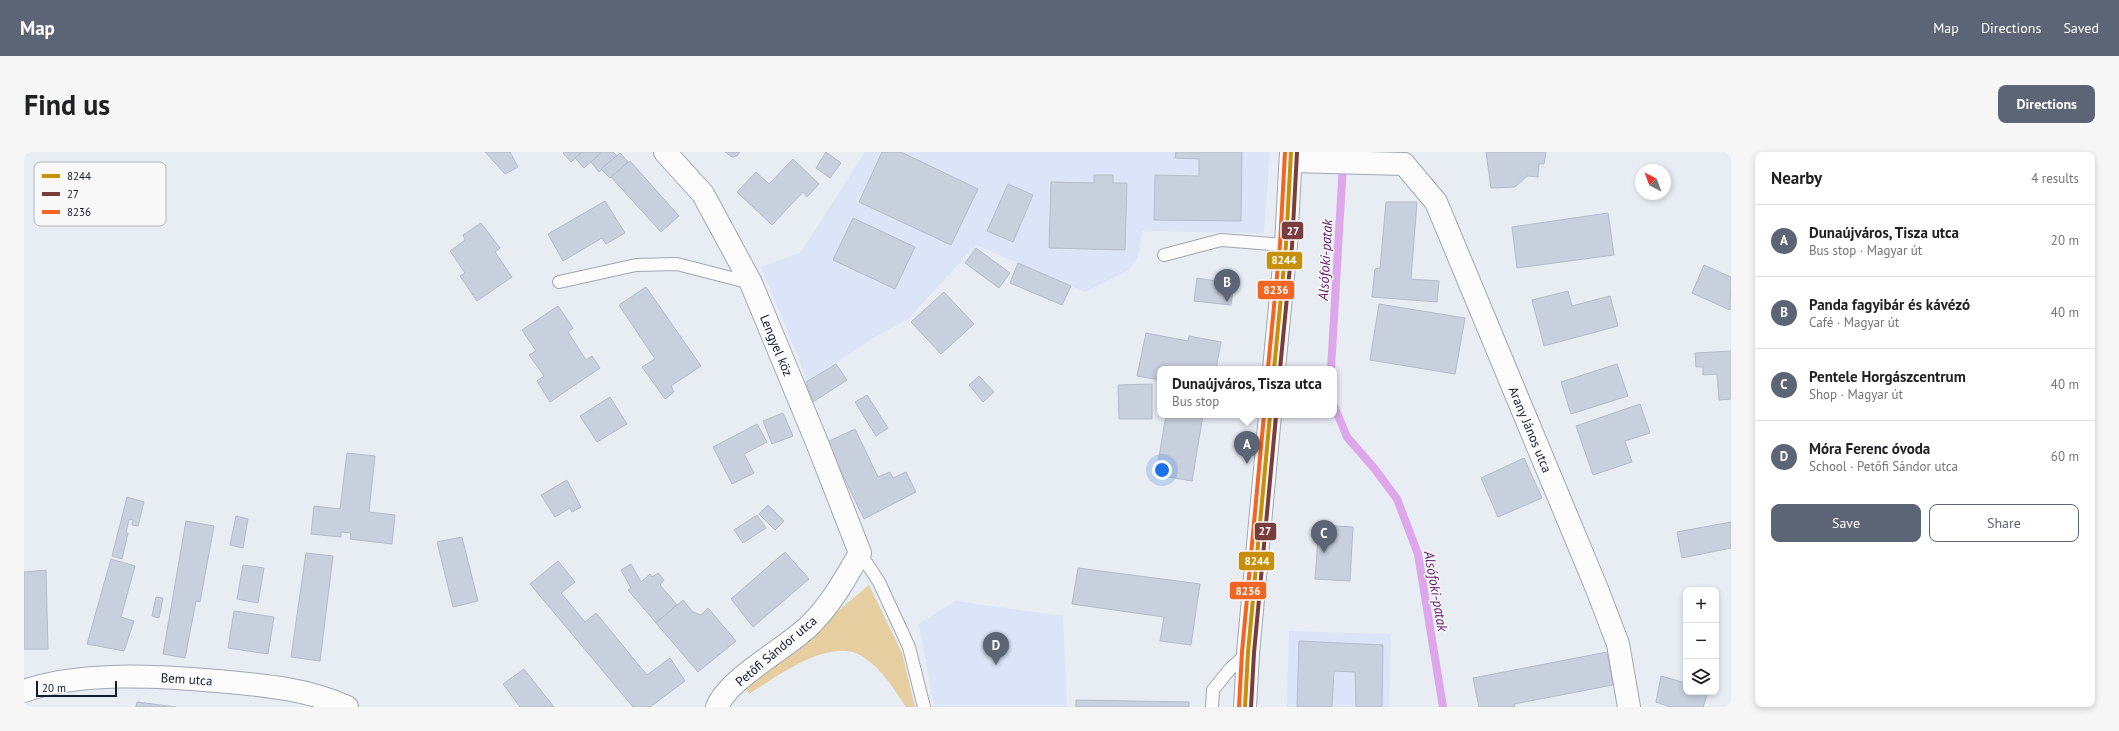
<!DOCTYPE html>
<meta charset="utf-8">
<style>
body{margin:0;font-family:"PT Sans",sans-serif;background:#f6f6f6;color:#202124}
.controls{position:absolute;right:12px;bottom:12px;display:grid;overflow:hidden;border-radius:8px;box-shadow:0 2px 6px #0003}
.controls button{width:36px;height:36px;display:grid;place-items:center;padding:0;border:0;border-bottom:1px solid #e0e0e0;background:#fff;color:#202124;font:20px sans-serif}
.compass{position:absolute;left:1611px;top:12px;width:36px;height:36px;border-radius:50%;background:#fff;box-shadow:0 2px 6px #0003;rotate:319deg}
.scale{position:absolute;left:12px;bottom:10px;width:81px;box-sizing:border-box;padding-left:4px;border:2px solid #101c31;border-top:0;font-size:11px;line-height:14px;white-space:nowrap;color:#101c31;-webkit-text-stroke:3px #f8f8f8;paint-order:stroke}
.you{position:absolute;left:1138px;top:318px;width:14px;height:14px;margin:-10px;border:3px solid #fff;border-radius:50%;background:#1a73e8;box-shadow:0 0 0 6px #1a73e833}
.badge{display:grid;place-items:center;width:26px;height:26px;border-radius:50%;background:#5c6575;color:#fff;font-size:13px;font-weight:700}
.pin{position:absolute;translate:-50% -33px;filter:drop-shadow(0 1px 2px #0008)}
.pin::after{content:'';position:absolute;top:21px;width:14px;height:12px;background:inherit;clip-path:polygon(0 0,100% 0,50% 100%)}
.popup{position:absolute;left:1133px;top:214px;width:180px;height:52px;box-sizing:border-box;display:grid;place-content:center;border-radius:8px;background:#fff;filter:drop-shadow(0 1px 3px #0005);font-size:13px;white-space:nowrap;color:#757577}
.popup b{font-size:15px;color:#202124}
.popup::after{content:'';position:absolute;left:50%;top:100%;margin-left:-8px;border:8px solid transparent;border-top-color:#fff}
.list{margin:0;padding:0;list-style:none}
h2{display:flex;justify-content:space-between;align-items:center;height:52px;margin:0;padding:0 16px;font-size:17px}
h2 small{font-size:13px;font-weight:400;color:#757577}
.list li{display:grid;grid-template-columns:26px 1fr auto;gap:12px;align-items:center;box-sizing:border-box;height:72px;padding:0 16px;border-top:1px solid #e0e0e0}
.list b{display:block;font-size:15px;white-space:nowrap}
.list p{margin:0;font-size:13px;white-space:nowrap;color:#757577}
.list em{font-size:13px;font-style:normal;color:#757577}
.actions{display:flex;gap:8px;padding:12px 16px}
.actions a{flex:1;padding:9px 0;border:1px solid #5c6575;border-radius:8px;text-align:center;font-size:14px;color:#5c6575}
.actions .main{background:#5c6575;color:#fff}
.icon{flex:none;width:22px;height:22px;fill:none;stroke:currentColor;stroke-width:2;stroke-linecap:round;stroke-linejoin:round}
.map{position:relative;flex:none;width:1707px;height:555px;overflow:hidden;border-radius:8px}
header{display:flex;align-items:center;gap:24px;box-sizing:border-box;height:56px;padding:0 20px;background:#5c6575;color:#fff}
header strong{font-size:19px}
nav{display:flex;gap:22px;margin-inline-start:auto;font-size:14px}
.intro{display:flex;align-items:center;justify-content:space-between;box-sizing:border-box;height:96px;padding:0 24px}
h1{margin:0;font-size:28px}
.button{padding:10px 18px;border-radius:8px;background:#5c6575;color:#fff;font-size:14px;font-weight:700}
main{display:flex;gap:24px;padding:0 24px}
aside{flex:1;background:#fff;border-radius:8px;box-shadow:0 2px 6px #0003}
.map>svg:first-child{display:block}
.built{fill:#dbe5f7}
.green{fill:#e6cea0}
.lines{fill:none;stroke-linecap:round;stroke-linejoin:round}
.stream{stroke:#dea7eb;stroke-width:8}
.building{fill:#c8cfdd;stroke:#b4bcc9}
.service-casing{stroke:#9fa7b4;stroke-width:14}
.minor-casing{stroke:#9fa7b4;stroke-width:24}
.tertiary-casing{stroke:#9fa7b4;stroke-width:24}
.service{stroke:#fcfcfd;stroke-width:12}
.minor{stroke:#fcfcfd;stroke-width:22}
.tertiary{stroke:#fcfcfd;stroke-width:22}
.bus-1-casing{stroke:#f8f8f8;stroke-width:7}
.bus-2-casing{stroke:#f8f8f8;stroke-width:7}
.bus-3-casing{stroke:#f8f8f8;stroke-width:7}
.bus-1{stroke:#c88f0a;stroke-width:4}
.bus-2{stroke:#7a3d3d;stroke-width:4}
.bus-3{stroke:#f26522;stroke-width:4}
.labels{text-anchor:middle;dominant-baseline:central;stroke-width:3;stroke-linejoin:round;paint-order:stroke}
.street-label{font-size:13px;fill:#101c31;stroke:#f8f8f8}
.water-label{font-size:14px;font-style:italic;fill:#5f146a;stroke:#f8f8f8}
.key{fill:#f8f8f8;stroke:#b2b6bc;stroke-width:1}
.key-label{font-size:11px;fill:#101c31}
.line-badge{stroke:#f8f8f8;stroke-width:1.5}
.badge-label{font-size:11px;text-anchor:middle;font-weight:bold;fill:#fff}
</style>
<header>
<strong>Map</strong>
<nav><a>Map</a><a>Directions</a><a>Saved</a></nav>
</header>
<div class="intro"><h1>Find us</h1><a class="button">Directions</a></div>
<main>
<div class="map">
<svg width="1707" height="555" viewBox="0 0 1707 555">
<rect width="100%" height="100%" fill="#e8ecf3"/>
<g class="built">
<path d="M841,0h405l-6,81 -122,-2 -4,26 -9,13 -44,22 -109,-47 -68,74 -33,18 -69,45 -6,-20 -39,-95 40,-15z"/>
<path d="M931,449l108,15 4,91h-133l-15,-83z"/>
<path d="M1265,479l102,3 -2,73h-102z"/>
</g>
<path class="green" d="M845,433l33,68 13,54h-9c-12,-18 -26,-41 -46,-52 -32,-17 -84,22 -111,39l-3,-6z"/>
<g class="lines">
<g class="stream">
<path d="M1307,217l12,-205"/>
<path d="M1310,254l13,31 27,31 23,31 21,55 25,153"/>
</g>
</g>
<g class="building">
<path d="M461,0h25l8,15 -13,7z"/>
<path d="M540,0h18l-11,10 -8,-9z"/>
<path d="M558,0h20l-18,16 -9,-10z"/>
<path d="M578,0h11l4,4 -18,16 -8,-10z"/>
<path d="M701,0h15l-3,4 -5,1z"/>
<path d="M802,0l15,11 -11,15 -14,-10z"/>
<path d="M858,0h19l77,37 -27,56 -92,-43z"/>
<path d="M1152,0h66l-1,69 -87,-1 1,-45 44,1v-17l-24,-1z"/>
<path d="M1462,0h60l-2,12h-5l-1,13 -11,-1 -12,11 -24,1z"/>
<path d="M596,1l8,9 -18,16 -9,-9z"/>
<path d="M769,7l26,25 -12,13 -4,-5 -31,33 -35,-33 19,-20 13,12z"/>
<path d="M606,9l49,55 -18,16 -50,-55z"/>
<path d="M1070,23h19v8h14l-2,67 -76,-2 2,-66 43,1z"/>
<path d="M984,32l25,11 -20,47 -26,-11z"/>
<path d="M581,49l20,32 -19,11 -4,-6 -39,23 -15,-27z"/>
<path d="M1362,50h31l-6,77 28,2 -2,21 -65,-5 3,-28 5,-1z"/>
<path d="M1584,61l6,42 -97,13 -5,-41z"/>
<path d="M829,66l62,29 -20,42 -62,-29z"/>
<path d="M457,71l19,25 -5,4 17,25 -35,24 -17,-25 5,-3 -15,-22 15,-11 -2,-5z"/>
<path d="M952,96l34,25 -11,15 -34,-25z"/>
<path d="M994,111l53,23 -9,19 -52,-22z"/>
<path d="M1680,113l27,12 -1,33 -38,-17z"/>
<path d="M1173,126l37,6 -3,21 -37,-4z"/>
<path d="M622,135l55,79 -30,20 3,6 -9,7 -23,-32 13,-8 -36,-54z"/>
<path d="M1544,139l4,15 38,-10 8,30 -74,20 -12,-46z"/>
<path d="M920,140l30,32 -33,30 -30,-32z"/>
<path d="M1355,152l86,14 -10,56 -85,-14z"/>
<path d="M534,154l15,22 -5,4 18,28 6,-4 8,12 -50,34 -13,-21 7,-5 -15,-21 7,-4 -14,-21z"/>
<path d="M1122,181l42,8 1,-5 32,6 -5,27h-56v11l-23,-4z"/>
<path d="M1707,199v48l-12,1 -2,-26 -14,1v-8h-7l-1,-14z"/>
<path d="M812,212l11,16 -34,22 -7,-20z"/>
<path d="M1593,212l11,32 -57,18 -10,-32z"/>
<path d="M955,224l15,16 -11,10 -14,-17z"/>
<path d="M1128,232v35h-33l-1,-34z"/>
<path d="M843,243l21,33 -12,8 -21,-34z"/>
<path d="M586,245l17,27 -30,18 -17,-26z"/>
<path d="M1616,252l10,29 -25,8 7,21 -39,13 -17,-49z"/>
<path d="M759,261l10,23 -21,8 -9,-23z"/>
<path d="M1142,263h37l-11,66 -36,-6z"/>
<path d="M733,272l10,18 -23,12 10,19 -22,11 -19,-37z"/>
<path d="M831,277l23,48 12,-5 3,6 13,-6 10,20 -52,27 -37,-77z"/>
<path d="M323,301l28,3 -6,56 26,3 -3,29 -42,-5 1,-6 -10,-1v5l-30,-3 3,-28 26,3z"/>
<path d="M1500,306l18,40 -44,19 -17,-39z"/>
<path d="M543,328l14,27 -9,5 -2,-4 -15,9 -14,-22z"/>
<path d="M103,345l17,5 -6,24 -6,-1 1,-5 -4,-1 -3,14h2l-6,26 -10,-3z"/>
<path d="M744,353l16,16 -9,9 -16,-16z"/>
<path d="M733,363l9,13 -23,15 -9,-13z"/>
<path d="M212,364l12,3 -5,29 -13,-3z"/>
<path d="M162,369l28,5 -14,76 -4,-1 -11,57 -22,-4z"/>
<path d="M1707,370v26l-49,10 -5,-26z"/>
<path d="M1295,373l34,2 -3,54 -35,-2z"/>
<path d="M438,385l16,64 -25,6 -16,-65z"/>
<path d="M761,400l24,27 -56,48 -22,-28z"/>
<path d="M282,401l27,3 -13,105 -29,-4z"/>
<path d="M87,407l24,7 -14,51 13,4 -10,30 -37,-7z"/>
<path d="M534,409l17,21 -14,11 24,29 11,-9 51,62 23,-17 15,23 -35,26h-17l-103,-123z"/>
<path d="M607,412l10,18 9,-8 2,3 6,-4 6,7 -4,5 17,20 -21,18 -28,-33 3,-2 -10,-18z"/>
<path d="M219,413l21,3 -6,35 -21,-4z"/>
<path d="M1054,416l122,16 -9,61 -31,-4 4,-24 -92,-13z"/>
<path d="M22,418l2,79h-24v-77z"/>
<path d="M132,445l7,1 -4,20 -7,-2z"/>
<path d="M659,448l10,12 8,3 7,-7 28,33 -38,31 -42,-49z"/>
<path d="M210,459l40,6 -6,37 -40,-6z"/>
<path d="M1275,489l84,4 -1,62h-26l-1,-35 -21,-1 -2,36h-35z"/>
<path d="M1583,500l6,33 -99,19 1,3h-36l-6,-29z"/>
<path d="M500,517l30,38h-34l-17,-23z"/>
<path d="M1637,524l25,7v9h22l-5,15h-33l-14,-5z"/>
<path d="M1052,548l113,2v5h-113z"/>
<path d="M113,550l39,5h-40z"/>
</g>
<g class="lines">
<defs>
<g id="service">
<path d="M1140,103l57,-15 65,5"/>
<path d="M535,130l77,-17 41,-1 74,19"/>
<path d="M836,401l19,29 30,65 15,60"/>
<path d="M1188,555l1,-17 16,-20 19,-17"/>
</g>
<g id="minor">
<path id="s1" d="M641,0l38,42 48,89 67,162 42,108c-15,26 -28,50 -49,71 -23,24 -82,53 -94,83"/>
<path d="M1267,9l113,3"/>
<path id="s2" d="M1380,12l32,38 161,387 21,55 11,63"/>
<path id="s3" d="M0,539c57,-20 133,-15 193,-10 44,4 89,7 130,26"/>
</g>
<g id="tertiary">
<path d="M1250,217l12,-124 5,-93"/>
<path d="M1221,555l3,-54 22,-238"/>
</g>
</defs>
<use href="#service" class="service-casing"/>
<use href="#minor" class="minor-casing"/>
<use href="#tertiary" class="tertiary-casing"/>
<use href="#service" class="service"/>
<use href="#minor" class="minor"/>
<use href="#tertiary" class="tertiary"/>
<defs>
<g id="bus-1">
<path d="M1250,217l12,-124 5,-93"/>
<path d="M1221,555l3,-54 22,-238"/>
</g>
<g id="bus-2">
<path d="M1256,217l12,-123 5,-94"/>
<path d="M1227,555l3,-54 22,-237"/>
</g>
<g id="bus-3">
<path d="M1244,216l12,-123 5,-93"/>
<path d="M1215,555l3,-55 22,-237"/>
</g>
</defs>
<use href="#bus-1" class="bus-1-casing"/>
<use href="#bus-2" class="bus-2-casing"/>
<use href="#bus-3" class="bus-3-casing"/>
<use href="#bus-1" class="bus-1"/>
<use href="#bus-2" class="bus-2"/>
<use href="#bus-3" class="bus-3"/>
</g>
<g class="labels">
<g class="street-label">
<text stroke="none"><textPath href="#s1" startOffset="225">Lengyel köz</textPath></text>
<text stroke="none"><textPath href="#s2" startOffset="296">Arany János utca</textPath></text>
<text transform="translate(752 499) rotate(-40)">Petőfi Sándor utca</text>
<text stroke="none"><textPath href="#s3" startOffset="164">Bem utca</textPath></text>
</g>
<g class="water-label">
<text transform="translate(1301 108) rotate(-87)">Alsófoki-patak</text>
<text transform="translate(1412 439) rotate(80)">Alsófoki-patak</text>
</g>
</g>
<rect x="10" y="10" width="132" height="64" rx="6" class="key"/>
<rect x="18" y="22" width="18" height="4" fill="#c88f0a"/>
<rect x="18" y="40" width="18" height="4" fill="#7a3d3d"/>
<rect x="18" y="58" width="18" height="4" fill="#f26522"/>
<g class="key-label">
<text x="43" y="28">8244</text>
<text x="43" y="46">27</text>
<text x="43" y="64">8236</text>
</g>
<g class="line-badge">
<rect x="1257" y="69" width="23" height="19" rx="4" fill="#7a3d3d"/>
<rect x="1242" y="99" width="37" height="19" rx="4" fill="#c88f0a"/>
<rect x="1233" y="128" width="38" height="20" rx="4" fill="#f26522"/>
<rect x="1230" y="370" width="23" height="19" rx="4" fill="#7a3d3d"/>
<rect x="1214" y="399" width="37" height="20" rx="4" fill="#c88f0a"/>
<rect x="1205" y="429" width="38" height="19" rx="4" fill="#f26522"/>
</g>
<g class="badge-label">
<text x="1269" y="83">27</text>
<text x="1260" y="112">8244</text>
<text x="1252" y="142">8236</text>
<text x="1241" y="383">27</text>
<text x="1233" y="413">8244</text>
<text x="1224" y="443">8236</text>
</g>
</svg>
<div class="controls">
<button>+</button>
<button>−</button>
<button><svg class="icon" aria-label="layers" viewBox="0 0 24 24"><path d="M12 4l9 5-9 5-9-5zM3 14l9 5 9-5"/></svg></button>
</div>
<svg class="compass" viewBox="-18 -18 36 36"><path d="M0-13l5 13h-10z" fill="#e53935"/><path d="M0 13l5-13h-10z" fill="#757577"/></svg>
<div class="scale">20 m</div>
<div class="you"></div>
<div class="pin badge" style="left:1223px;top:312px">A</div>
<div class="popup"><b>Dunaújváros, Tisza utca</b>Bus stop</div>
<div class="pin badge" style="left:1203px;top:150px">B</div>
<div class="pin badge" style="left:1300px;top:401px">C</div>
<div class="pin badge" style="left:972px;top:513px">D</div>
</div>
<aside>
<h2>Nearby<small>4 results</small></h2>
<ul class="list">
<li><span class="badge">A</span><div><b>Dunaújváros, Tisza utca</b><p>Bus stop · Magyar út</p></div><em>20 m</em></li>
<li><span class="badge">B</span><div><b>Panda fagyibár és kávézó</b><p>Café · Magyar út</p></div><em>40 m</em></li>
<li><span class="badge">C</span><div><b>Pentele Horgászcentrum</b><p>Shop · Magyar út</p></div><em>40 m</em></li>
<li><span class="badge">D</span><div><b>Móra Ferenc óvoda</b><p>School · Petőfi Sándor utca</p></div><em>60 m</em></li>
</ul>
<div class="actions"><a class="main">Save</a><a>Share</a></div>
</aside>
</main>
